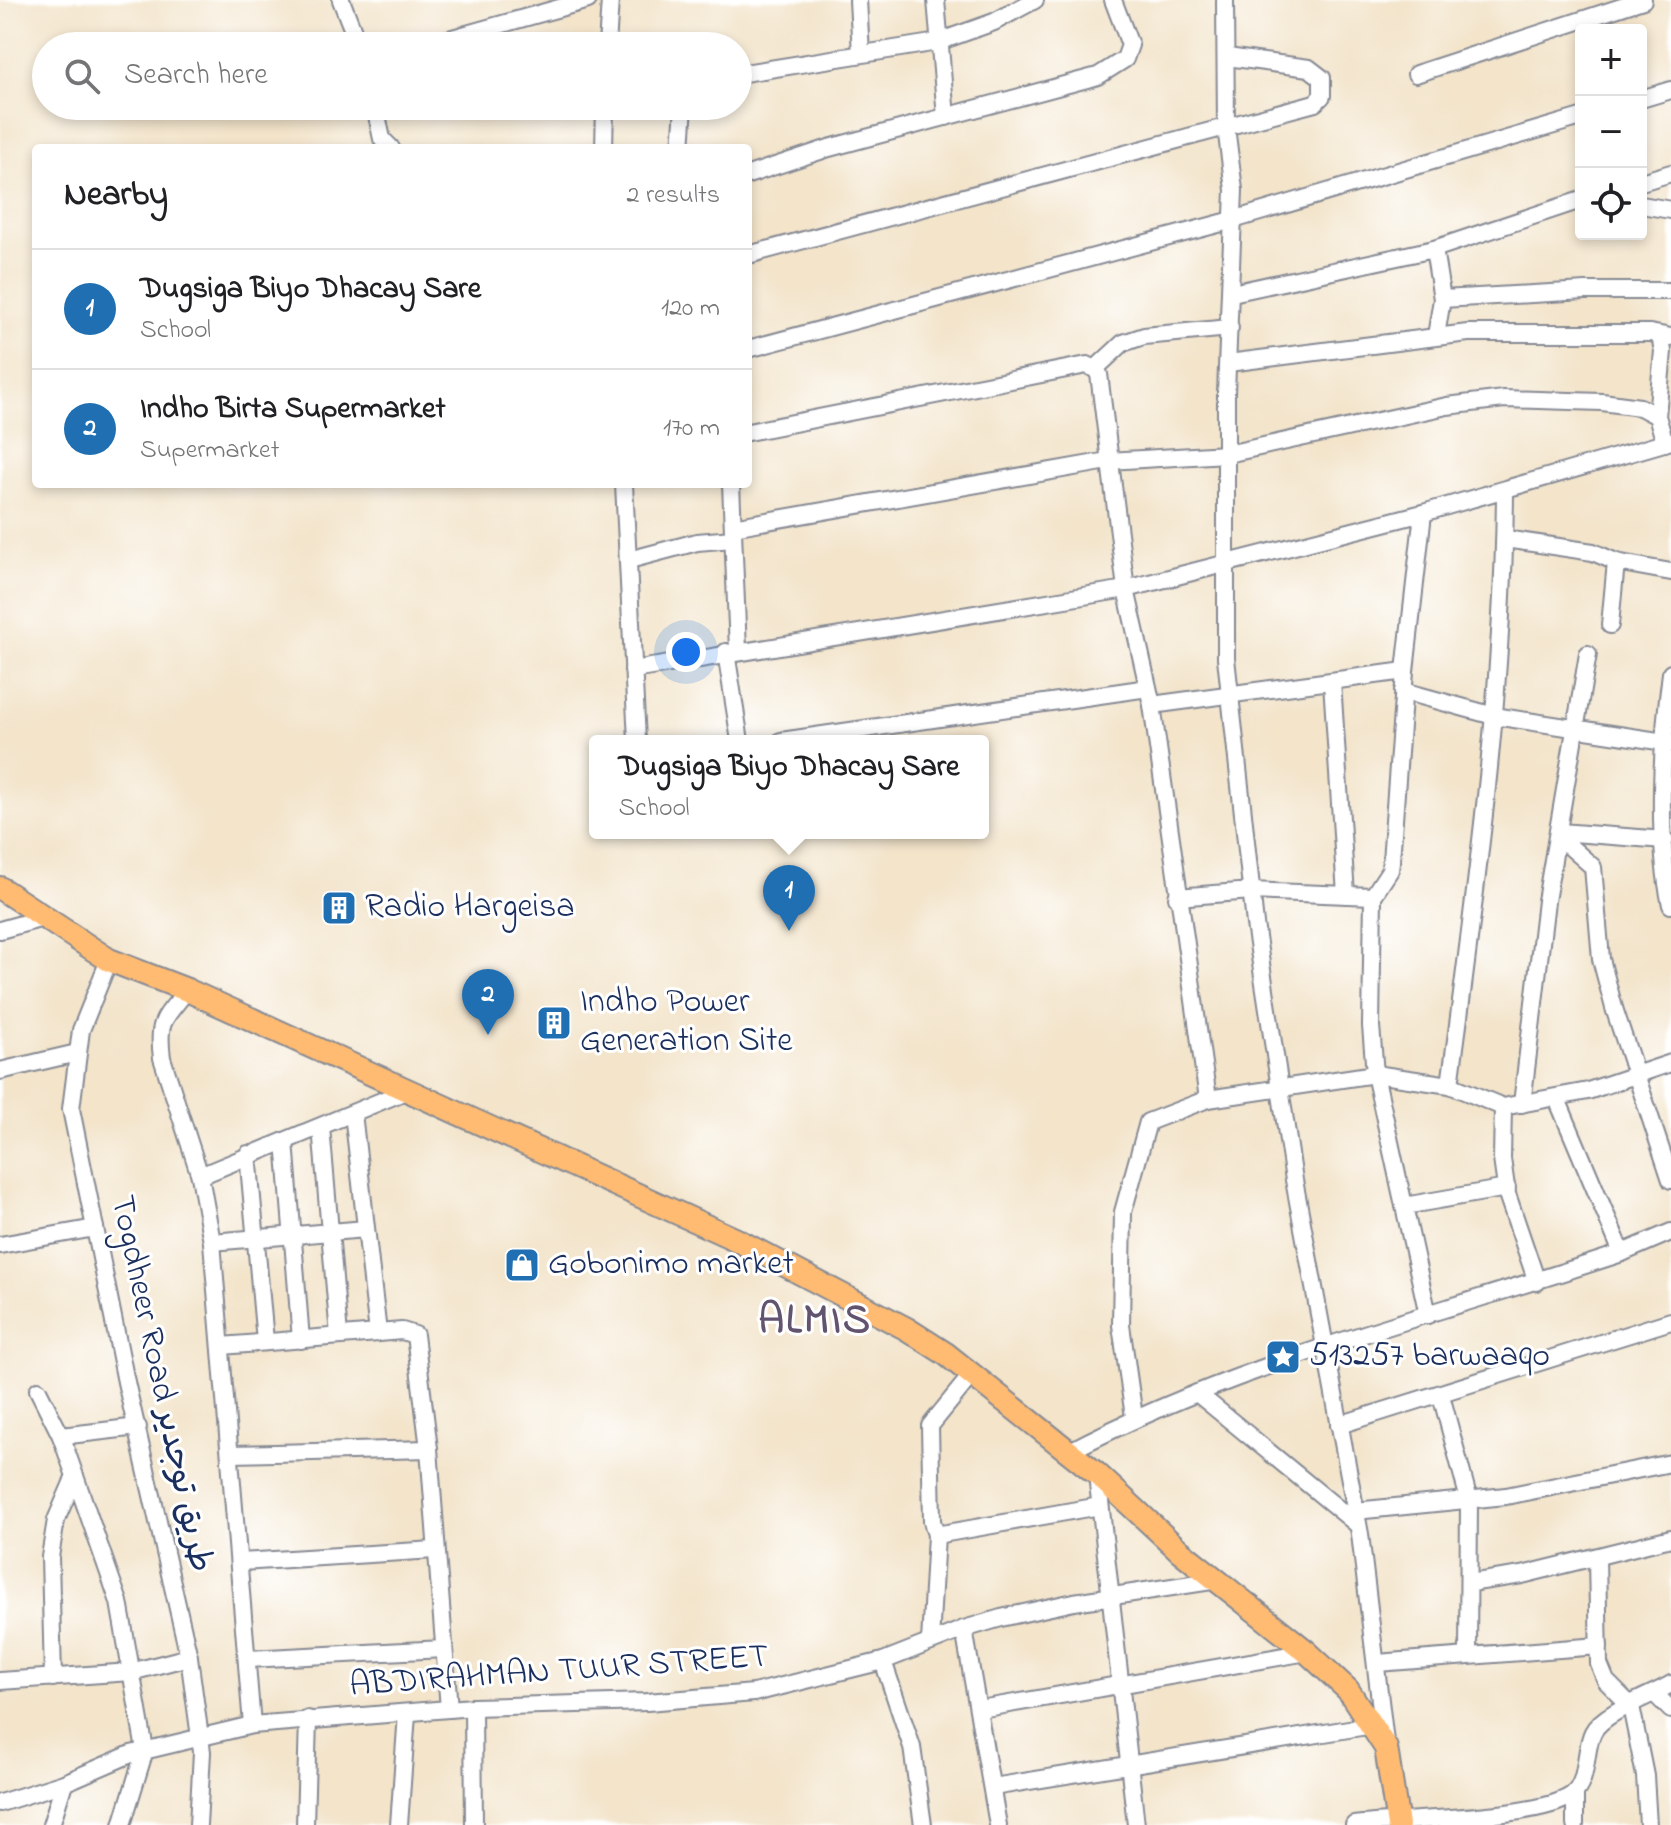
<!DOCTYPE html>
<meta charset="utf-8">
<style>
body{margin:0;font-family:"Indie Flower","Playpen Sans Arabic",sans-serif;background:#f6f6f6;color:#202124}
.controls{position:absolute;right:24px;top:24px;display:grid;overflow:hidden;border-radius:8px;box-shadow:0 4px 12px #0003}
.controls button{width:72px;height:72px;display:grid;place-items:center;padding:0;border:0;border-bottom:2px solid #e0e0e0;background:#fff;color:#202124;font:40px sans-serif}
.you{position:absolute;left:686px;top:652px;width:28px;height:28px;margin:-20px;border:6px solid #fff;border-radius:50%;background:#1a73e8;box-shadow:0 0 0 12px #1a73e833}
.badge{display:grid;place-items:center;width:52px;height:52px;border-radius:50%;background:#1f6fb2;color:#fff;font-size:26px;font-weight:700}
.pin{position:absolute;translate:-50% -66px;filter:drop-shadow(0 2px 4px #0008)}
.pin::after{content:'';position:absolute;top:42px;width:28px;height:24px;background:inherit;clip-path:polygon(0 0,100% 0,50% 100%)}
.popup{position:absolute;left:589px;top:735px;width:400px;height:104px;box-sizing:border-box;display:grid;place-content:center;border-radius:8px;background:#fff;filter:drop-shadow(0 2px 6px #0005);font-size:26px;white-space:nowrap;color:#757577}
.popup b{font-size:30px;color:#202124}
.popup::after{content:'';position:absolute;left:50%;top:100%;margin-left:-16px;border:16px solid transparent;border-top-color:#fff}
.list{margin:0;padding:0;list-style:none}
h2{display:flex;justify-content:space-between;align-items:center;height:104px;margin:0;padding:0 32px;font-size:34px}
h2 small{font-size:26px;font-weight:400;color:#757577}
.list li{display:grid;grid-template-columns:52px 1fr auto;gap:24px;align-items:center;box-sizing:border-box;height:120px;padding:0 32px;border-top:2px solid #e0e0e0}
.list b{display:block;font-size:30px;white-space:nowrap}
.list p{margin:0;font-size:26px;white-space:nowrap;color:#757577}
.list em{font-size:26px;font-style:normal;color:#757577}
.icon{flex:none;width:44px;height:44px;fill:none;stroke:currentColor;stroke-width:2;stroke-linecap:round;stroke-linejoin:round}
.map{position:relative;flex:none;width:1671px;height:1825px;overflow:hidden}
.search{position:absolute;background:#fff;box-shadow:0 4px 12px #0003;left:32px;top:32px;width:720px;height:88px;display:flex;align-items:center;gap:20px;box-sizing:border-box;padding:0 28px;border-radius:44px;color:#757577;font-size:30px}
.panel{position:absolute;background:#fff;box-shadow:0 4px 12px #0003;left:32px;top:144px;width:720px;height:344px;border-radius:8px}
.map>svg:first-child{display:block}
.lines{fill:none;stroke-linecap:round;stroke-linejoin:round}
.minor-casing{stroke:#878a94;stroke-width:20}
.major-casing{stroke:#878a94;stroke-width:26}
.minor{stroke:#fff;stroke-width:16}
.major{stroke:#ffbb71;stroke-width:22}
.labels{text-anchor:middle;dominant-baseline:central;stroke-width:6;stroke-linejoin:round;paint-order:stroke}
.poi-label{font-size:34px;fill:#1b2f5e;stroke:#fff;text-anchor:start}
.street-label{font-size:34px;fill:#1b2f5e;stroke:#fff}
.district-label{font-size:42px;font-weight:bold;letter-spacing:2px;fill:#62546f;stroke:#fff}
</style>
<div class="map">
<svg width="1671" height="1825" viewBox="0 0 1671 1825">
<rect width="100%" height="100%" fill="#fff"/>
<filter id="ink" filterUnits="userSpaceOnUse"><feTurbulence type="fractalNoise" baseFrequency=".0125" numOctaves="2"/><feDisplacementMap in="SourceGraphic" scale="16" xChannelSelector="R" yChannelSelector="G"/><feConvolveMatrix kernelMatrix="1 2 1 2 8 2 1 2 1" color-interpolation-filters="sRGB"/></filter>
<filter id="wash" filterUnits="userSpaceOnUse"><feTurbulence type="fractalNoise" baseFrequency=".006" numOctaves="4" result="noise"/><feDisplacementMap in="SourceGraphic" scale="32" xChannelSelector="R" yChannelSelector="G"/><feGaussianBlur stdDeviation="1.8" result="paint"/><feColorMatrix in="noise" values="0 0 0 0 0 0 0 0 0 0 0 0 0 0 0 0 0 1.4 0 .05"/><feComposite in="paint" operator="in"/></filter>
<g filter="url(#wash)">
<rect width="100%" height="100%" fill="#f3e4ca"/>
</g>
<g filter="url(#ink)">
<g class="lines">
<defs>
<g id="minor">
<path d="M341,0l18,46"/>
<path d="M858,0l3,54"/>
<path d="M936,0l10,117"/>
<path d="M1225,0l1,127 8,63 -8,203v265l29,266 39,256 66,354 25,208"/>
<path d="M424,46l164,-46"/>
<path d="M607,46l3,-46"/>
<path d="M738,74l200,-32 56,-20 41,-22"/>
<path d="M1416,74l227,-74"/>
<path d="M1641,99l30,-9"/>
<path d="M375,106l7,33 9,9"/>
<path d="M604,148l1,-42"/>
<path d="M681,148l3,-42"/>
<path d="M748,175l81,-27 269,-72 27,-17 5,-14 -17,-45"/>
<path d="M1641,182l30,-9"/>
<path d="M1641,205l30,5"/>
<path d="M1434,249l8,50 -6,37"/>
<path d="M748,255l567,-152 7,-7v-18l-13,-10 -82,-11"/>
<path d="M1232,293l202,-44 147,-49"/>
<path d="M1442,299l144,-8h85"/>
<path d="M1660,336l3,15 -6,65 8,27"/>
<path d="M748,349l485,-129 348,-103"/>
<path d="M1228,363l240,-30h182l21,4"/>
<path d="M1095,369l4,5 27,215 26,116 56,394"/>
<path d="M1095,369l28,-26 21,-7 86,-8"/>
<path d="M748,432l339,-67 8,4"/>
<path d="M624,484l13,257"/>
<path d="M731,484l7,166"/>
<path d="M1423,513l-18,158 -14,190 -1,9 -17,26 -2,130 4,48 53,241"/>
<path d="M733,527l375,-66 119,-7 220,-48 57,-7 98,3 38,5 17,9"/>
<path d="M1505,539l88,13 23,10 55,10"/>
<path d="M629,560l68,-18 36,-3"/>
<path d="M1610,625l6,-63"/>
<path d="M726,652l14,89"/>
<path d="M633,670l493,-81 297,-76 248,-72"/>
<path d="M1671,673c-9,68 -15,165 0,232"/>
<path d="M1332,682l14,213"/>
<path d="M1403,691l91,25 177,27"/>
<path d="M1152,705l253,-34"/>
<path d="M781,741l367,-53"/>
<path d="M1560,832l105,8"/>
<path d="M1559,837l34,30 8,92 13,49 57,172"/>
<path d="M1177,897l74,-6 122,5"/>
<path d="M0,930l43,-12"/>
<path d="M109,960l-28,70 -10,79 55,273 63,275 13,95 -4,73"/>
<path d="M187,990c-23,29 -30,30 -25,68l38,118 12,66 40,483"/>
<path d="M0,1071l77,-18"/>
<path d="M1450,1085c26,-197 54,-396 55,-595"/>
<path d="M1557,1099l65,154"/>
<path d="M1522,1104l24,-203 42,-247"/>
<path d="M1503,1107l-1,52 5,35 30,88"/>
<path d="M353,1113l25,220"/>
<path d="M321,1127l18,209"/>
<path d="M285,1141l16,199"/>
<path d="M248,1154l17,187"/>
<path d="M200,1176l208,-86"/>
<path d="M1404,1206l103,-18"/>
<path d="M212,1242l154,-13"/>
<path d="M0,1245l95,-17"/>
<path d="M222,1346l180,-15 13,4 14,114 20,260"/>
<path d="M38,1390l23,46 58,166 26,148 -23,75"/>
<path d="M1197,1393l161,132"/>
<path d="M1441,1395l28,105 -1,156"/>
<path d="M1134,1417l-13,-92 2,-113 25,-90 60,-23 167,-25 75,11 53,22 85,-16 83,-28"/>
<path d="M1339,1425l332,-104"/>
<path d="M61,1436l77,-9"/>
<path d="M1068,1452c173,-91 368,-137 554,-199l49,-21"/>
<path d="M231,1454l198,-5"/>
<path d="M1097,1474l39,351"/>
<path d="M1355,1511l151,-15 165,-33"/>
<path d="M936,1535l164,-29"/>
<path d="M1597,1557l2,107 7,17 25,25 14,70 3,49"/>
<path d="M240,1562l195,-12"/>
<path d="M1469,1583l53,-8 149,-37"/>
<path d="M964,1629l34,196"/>
<path d="M930,1642l6,-107 -4,-14 -2,-95 43,-53"/>
<path d="M248,1659l196,-10"/>
<path d="M883,1661l29,86 11,78"/>
<path d="M1377,1663l222,-17"/>
<path d="M53,1678l-3,-121 6,-37 19,-44"/>
<path d="M0,1681l131,-9 58,-15"/>
<path d="M1655,1694l16,16"/>
<path d="M473,1707l1,118"/>
<path d="M980,1709l327,-57"/>
<path d="M993,1787l380,-62"/>
<path d="M1575,1793v32"/>
<path d="M0,1803l64,-20 67,-29 121,-29 221,-18 174,-5 107,-9 129,-32 81,-32 37,-11 73,-16 144,-22"/>
<path d="M51,1825l13,-42"/>
<path d="M305,1825l3,-106"/>
<path d="M399,1825l8,-111"/>
<path d="M1354,1825c49,-7 183,-5 218,-30 17,-13 12,-46 21,-63 10,-20 58,-36 78,-48"/>
</g>
<path id="major" d="M0,888l109,72 78,30 550,250 170,89 39,25 151,120 83,77 127,101 41,38 38,58 12,77"/>
</defs>
<use href="#minor" class="minor-casing"/>
<use href="#major" class="major-casing"/>
<use href="#minor" class="minor"/>
<use href="#major" class="major"/>
</g>
</g>
<defs>
<symbol id="building-square" viewBox="-11 -11 22 22"><rect x="-9" y="-9" width="18" height="18" rx="4" fill="#1f6fb2" stroke="#fff"/><path d="M-4-6H4V6H1V3H-1V6H-4ZM-2.5-4.3h1.7v1.8h-1.7ZM.8-4.3h1.7v1.8H.8ZM-2.5-1h1.7V.8h-1.7ZM.8-1h1.7V.8H.8Z" fill="#fff"/></symbol>
<symbol id="shop-square" viewBox="-11 -11 22 22"><rect x="-9" y="-9" width="18" height="18" rx="4" fill="#1f6fb2" stroke="#fff"/><path d="M-5-2.5h2.3a2.7 3.5 0 0 1 5.4 0H5L5.5 6h-11ZM-1.5-2.5h3a1.5 2.3 0 0 0-3 0Z" fill="#fff"/></symbol>
<symbol id="sight-square" viewBox="-11 -11 22 22"><rect x="-9" y="-9" width="18" height="18" rx="4" fill="#1f6fb2" stroke="#fff"/><path d="M0-6L1.8-2.2L6-1.7L2.9 1.2L3.7 5.4L0 3.3L-3.7 5.4L-2.9 1.2L-6-1.7L-1.8-2.2Z" fill="#fff"/></symbol>
</defs>
<g fill-rule="evenodd">
<use href="#building-square" x="319" y="888" width="40" height="40"/>
<use href="#building-square" x="534" y="1003" width="40" height="40"/>
<use href="#shop-square" x="502" y="1245" width="40" height="40"/>
<use href="#sight-square" x="1263" y="1337" width="40" height="40"/>
</g>
<g class="labels">
<g class="poi-label">
<text x="365" y="908">Radio Hargeisa</text>
<text x="580" y="1003">Indho Power<tspan x="580" dy="39">Generation Site</tspan></text>
<text x="548" y="1265">Gobonimo market</text>
<text x="1309" y="1357">513257 barwaaqo</text>
</g>
<g class="street-label">
<text transform="translate(160 1384) rotate(78)">Togdheer Road طريق توجدير</text>
<text transform="translate(559 1672) rotate(-4)">ABDIRAHMAN TUUR STREET</text>
</g>
<g class="district-label">
<text x="815" y="1321">ALMIS</text>
</g>
</g>
</svg>
<div class="controls">
<button>+</button>
<button>−</button>
<button><svg class="icon" aria-label="locate" viewBox="0 0 24 24"><circle cx="12" cy="12" r="6"/><path d="M12 2v4M12 18v4M2 12h4M18 12h4"/></svg></button>
</div>
<div class="you"></div>
<div class="pin badge" style="left:789px;top:931px">1</div>
<div class="popup"><b>Dugsiga Biyo Dhacay Sare</b>School</div>
<div class="pin badge" style="left:488px;top:1035px">2</div>
<div class="search"><svg class="icon" aria-label="search" viewBox="0 0 24 24"><circle cx="10" cy="10" r="6"/><path d="M15 15l6 6"/></svg>Search here</div>
<section class="panel">
<h2>Nearby<small>2 results</small></h2>
<ul class="list">
<li><span class="badge">1</span><div><b>Dugsiga Biyo Dhacay Sare</b><p>School</p></div><em>120 m</em></li>
<li><span class="badge">2</span><div><b>Indho Birta Supermarket</b><p>Supermarket</p></div><em>170 m</em></li>
</ul>
</section>
</div>
